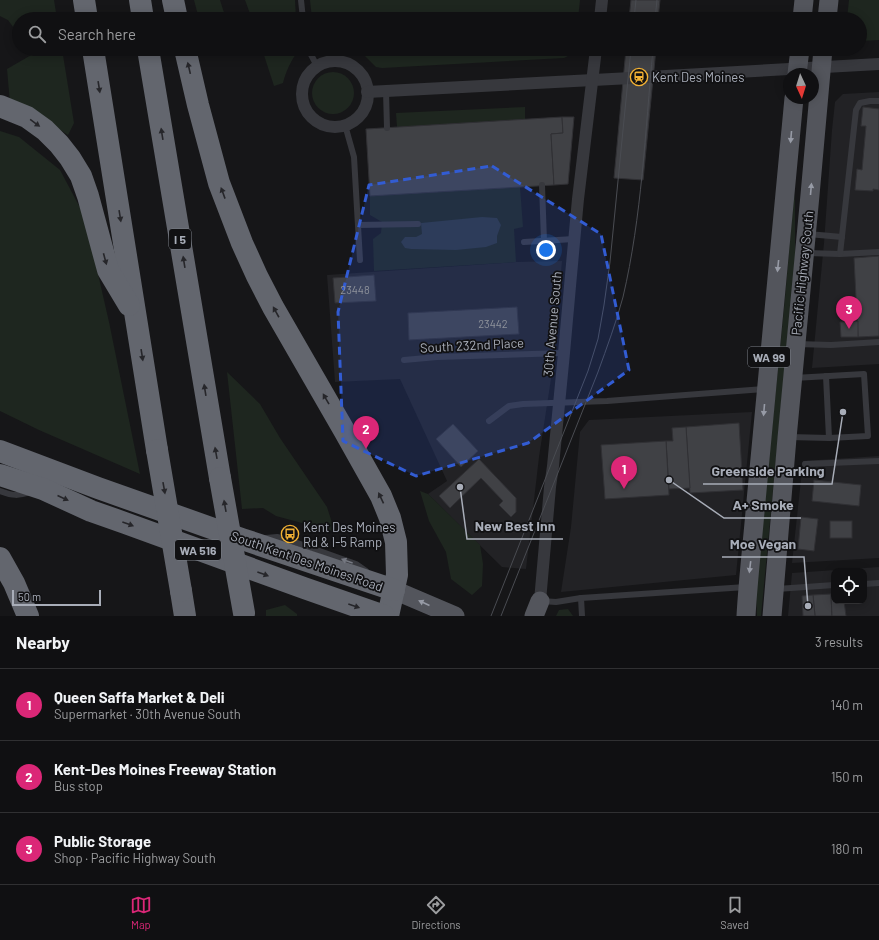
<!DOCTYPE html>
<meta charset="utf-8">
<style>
body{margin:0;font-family:Barlow,sans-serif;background:#1e1e20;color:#f1f3f6}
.controls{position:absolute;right:12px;bottom:12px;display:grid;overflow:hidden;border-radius:8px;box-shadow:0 2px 10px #0003}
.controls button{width:36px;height:36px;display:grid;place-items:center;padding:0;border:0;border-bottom:1px solid #303032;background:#101012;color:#f1f3f6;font:20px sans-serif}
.compass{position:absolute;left:783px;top:68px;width:36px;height:36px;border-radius:50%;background:#101012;box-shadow:0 2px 10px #0003;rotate:176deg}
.scale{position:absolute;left:12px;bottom:10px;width:89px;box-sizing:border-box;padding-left:4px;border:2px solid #a8adb8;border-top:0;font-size:11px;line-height:14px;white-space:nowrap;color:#a8adb8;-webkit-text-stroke:3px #111113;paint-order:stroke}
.you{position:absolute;left:546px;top:250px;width:14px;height:14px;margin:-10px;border:3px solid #fff;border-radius:50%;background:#1a73e8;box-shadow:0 0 0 6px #1a73e833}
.badge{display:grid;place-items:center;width:26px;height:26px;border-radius:50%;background:#db2777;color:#fff;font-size:13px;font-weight:700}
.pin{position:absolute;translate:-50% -33px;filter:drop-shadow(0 1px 2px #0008)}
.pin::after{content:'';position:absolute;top:21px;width:14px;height:12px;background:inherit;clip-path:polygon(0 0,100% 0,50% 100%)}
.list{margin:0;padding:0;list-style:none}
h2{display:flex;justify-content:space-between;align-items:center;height:52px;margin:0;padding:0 16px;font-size:17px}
h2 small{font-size:13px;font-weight:400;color:#9c9d9f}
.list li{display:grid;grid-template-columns:26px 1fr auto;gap:12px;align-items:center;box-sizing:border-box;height:72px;padding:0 16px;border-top:1px solid #303032}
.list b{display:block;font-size:15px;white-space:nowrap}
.list p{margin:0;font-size:13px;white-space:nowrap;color:#9c9d9f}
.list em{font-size:13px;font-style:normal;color:#9c9d9f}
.icon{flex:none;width:22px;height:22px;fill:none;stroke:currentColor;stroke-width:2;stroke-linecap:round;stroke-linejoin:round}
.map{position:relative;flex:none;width:879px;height:616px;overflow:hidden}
.search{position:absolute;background:#101012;box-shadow:0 2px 10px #0003;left:12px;right:12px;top:12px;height:44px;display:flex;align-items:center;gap:10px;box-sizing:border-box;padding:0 14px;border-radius:22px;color:#9c9d9f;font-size:15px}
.sheet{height:268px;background:#101012}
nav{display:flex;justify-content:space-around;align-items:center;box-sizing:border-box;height:56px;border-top:1px solid #303032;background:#101012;font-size:11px;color:#9c9d9f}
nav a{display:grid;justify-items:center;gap:2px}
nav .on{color:#db2777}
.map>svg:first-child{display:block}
.built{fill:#222225;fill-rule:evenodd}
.green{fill:#1e261f}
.water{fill:#2c353c}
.building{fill:#404145;stroke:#303034}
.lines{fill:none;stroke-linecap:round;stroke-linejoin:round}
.lane{stroke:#37383d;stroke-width:6}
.street{stroke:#37383d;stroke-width:12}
.primary{stroke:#53555c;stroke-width:19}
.highway{stroke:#63666e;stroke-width:22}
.tram{stroke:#4a4c52;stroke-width:1}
.highway-bridge{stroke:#63666e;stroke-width:22}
.oneway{fill:#26262a}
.oneway2{fill:#979ba6}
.oneway3{fill:#757881}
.marked{fill:#325cd3;fill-opacity:0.2;stroke:#325cd3;stroke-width:3;stroke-dasharray:8 5;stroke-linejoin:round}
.labels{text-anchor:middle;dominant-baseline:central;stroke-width:3.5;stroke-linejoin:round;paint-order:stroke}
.number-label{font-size:11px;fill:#8e929b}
.shield{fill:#111113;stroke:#7b7e86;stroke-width:1}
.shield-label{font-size:12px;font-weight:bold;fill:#a8adb8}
.poi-label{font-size:13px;fill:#a8adb8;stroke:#111113;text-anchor:start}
.street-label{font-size:13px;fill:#a8adb8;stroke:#111113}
.leader{fill:none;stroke:#a8adb8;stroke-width:1.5}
.callout-dot{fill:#a8adb8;stroke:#111113;stroke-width:1.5}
.callout-label{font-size:14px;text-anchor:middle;font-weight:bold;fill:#a8adb8;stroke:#111113;stroke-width:3.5;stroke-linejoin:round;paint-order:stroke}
</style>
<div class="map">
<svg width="879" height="616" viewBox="0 0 879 616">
<rect width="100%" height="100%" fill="#161618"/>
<g class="built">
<path d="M879,92v272l-67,4 12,-125 8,-113 3,-28 8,-8z"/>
<path d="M562,261l-11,118 -12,78 -13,112 -24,-2 -74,-73 19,-13 -47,-102 -65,3 -8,-107 189,-13z"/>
<path d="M752,412l-16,163 -175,17 10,-65 9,-95 9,-12z"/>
<path d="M879,456v102l-87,5 11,-102z"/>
<path d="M879,567v49h-91l4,-43zM834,571h30v30h-30z"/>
</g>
<g class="green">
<path d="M0,0h54l3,19h-38v16l-11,-15 -8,-4z"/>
<path d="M194,0h26l6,19h-27z"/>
<path d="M245,0h50l1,19h-44z"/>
<path d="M310,0h270l-2,19h-266z"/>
<path d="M849,0h30v40l-19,1v-22h-13z"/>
<path d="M29,49h33l12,74 -6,12 -17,-11 -41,-21 -3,-34 26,-15z"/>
<path d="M262,49h37v1c-8,10 -13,21 -16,33l-9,3z"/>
<path d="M355,49h219l-2,5 -8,4 -182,10 -6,-1 -13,-13z"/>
<circle cx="333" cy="93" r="21"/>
<path d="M525,107v13l-128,7 -1,-14z"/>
<path d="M0,131l19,6 41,33 25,47 24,105 31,152 -101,-44 -39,-19z"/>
<path d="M520,187l3,40 -9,2 2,33 -142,9 -1,-32 8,-6 1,-11 -12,-7v-19z"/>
<path d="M794,194l1,6v58l-34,358h-4l-1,-26 29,-292z"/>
<path d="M227,372l33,32 20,34 47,69 8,25 -59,-16 -13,-8 -21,1z"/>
<path d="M420,491l8,3 52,51 3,19 -1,22 -10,9 -21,-16 -5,-27 -17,-31z"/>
<path d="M285,605l12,9v2h-31v-6z"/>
<path d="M568,609l5,7h-17l3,-6z"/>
</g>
<path class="water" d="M482,217l15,1 4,7 -4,11v7l-11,4 -30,3 -45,-1 -6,-1 -4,-6 4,-5h11l6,-3 -1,-11z"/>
<g class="building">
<path d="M631,0h29l-2,19h-29z"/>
<path d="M626,49h30l-13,131 -29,-2z"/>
<path d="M863,107l16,2v81l-6,-1v2l-18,-1 2,-21 5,1 4,-44h-5z"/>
<path d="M562,117l1,16 -12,1 3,51 -184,11 -4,-67z"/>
<path d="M562,117h12l-6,67 -14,1 -3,-51 12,-1z"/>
<path d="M879,256v80l-21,1 -4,-79z"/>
<path d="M374,275l2,26 -41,2 -2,-25z"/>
<path d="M517,307l2,27 -110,6 -1,-27z"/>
<path d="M858,321v16h-17l-1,-15z"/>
<path d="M739,423l4,67 -53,3 -4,-66z"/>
<path d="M453,424l25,27 -17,16 -25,-28z"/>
<path d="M686,427l4,61 -21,1 -3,-48h7l-1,-13z"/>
<path d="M666,441l3,54 -64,4 -4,-54z"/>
<path d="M479,459l37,39v14l-5,5 -12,-12 4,-4 -22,-23 -31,30 -11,-12z"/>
<path d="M814,480l47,5 -2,21 -47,-5z"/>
<path d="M801,517l17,2 -4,32 -16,-2z"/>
<rect x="830" y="521" width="22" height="17"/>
<path d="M831,594l1,22h-17l-2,-21z"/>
<path d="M831,594h3v7h10l2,15h-14z"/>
<path d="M813,595l2,21h-12l-1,-20z"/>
</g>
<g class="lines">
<g class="lane">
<path d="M301,0l2,19"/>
<path d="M308,49l9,17"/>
<path d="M386,91l1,37"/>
<path d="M345,125l9,32 6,103"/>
<path d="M542,185l2,56"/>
<path d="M358,225l60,-1"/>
<path d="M808,234l34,3"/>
<path d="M524,242l50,-3"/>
<path d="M807,253l33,1 39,-2"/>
<path d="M840,254l16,-144 4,-7 10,-2h9"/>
<path d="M797,344l34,1 48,-3"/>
<path d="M404,360l33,-3 127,-4"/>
<path d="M826,376l3,62"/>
<path d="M489,421l20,-15 14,-2 84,-3 157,-12"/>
<path d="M789,437l40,1 39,-2 -4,-62 -70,4"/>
<path d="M805,464l74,-3"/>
<path d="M0,491c13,5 18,5 31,1"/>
<path d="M266,538l11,-1 12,3 67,24 10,7"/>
<path d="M864,584l15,-1"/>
<path d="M777,589l57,-4"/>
<path d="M581,598l1,18"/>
<path d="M542,601l14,1 25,-4 165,-11"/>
</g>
<g class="street">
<path d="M600,19l2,-19"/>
<circle cx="335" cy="94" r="33"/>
<path d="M648,77l231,-13"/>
<path d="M367,92l264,-14"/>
<path d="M540,601l10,-114 3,-21 11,-113 6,-67 8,-87 18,-150"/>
</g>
<g class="primary">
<path d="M802,19l2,-19"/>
<path d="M827,19l2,-19"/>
<path d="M797,74l3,-25"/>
<path d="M394,590l61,26"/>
<path d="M534,616l6,-15"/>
<path d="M746,616c2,-35 6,-69 9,-104l39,-414"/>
<path d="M772,616l15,-178 23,-243 13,-146"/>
</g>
<g class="highway">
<path d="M84,0l3,19"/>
<path d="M140,0l3,19"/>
<path d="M173,0l4,19"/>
<path d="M93,49l64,401"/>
<path d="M148,49l72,429"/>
<path d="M185,49l13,56 21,78 23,60 15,33 16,31 72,125 36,64 9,22 6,24 1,33 -9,41"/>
<path d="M0,106l27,11 18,13 14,14 11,14 11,18 7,20 20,74 21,35"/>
<path d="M0,451l98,37 144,51 152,51"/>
<path d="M0,475l43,14 48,22 34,12 179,65 80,28"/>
<path d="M0,558l14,25 14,33"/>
<path d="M181,591l4,25"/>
</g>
<g class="tram">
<path d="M634,19l2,-19"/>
<path d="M655,19l2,-19"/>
<path d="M491,616l97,-245 10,-32 6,-34 6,-43 21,-213"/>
<path d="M501,616l97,-244c9,-25 18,-49 25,-75 19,-81 22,-165 30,-248"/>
</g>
<g class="highway-bridge">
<path d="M157,450l24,141"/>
<path d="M220,478l24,135"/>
</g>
</g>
<defs><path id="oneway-solid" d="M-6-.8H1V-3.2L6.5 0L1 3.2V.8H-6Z"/></defs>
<g class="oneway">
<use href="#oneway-solid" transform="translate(189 68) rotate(-103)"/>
<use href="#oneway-solid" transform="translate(99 87) rotate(81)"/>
<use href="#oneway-solid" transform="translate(35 123) rotate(36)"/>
<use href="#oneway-solid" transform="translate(162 134) rotate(-99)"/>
<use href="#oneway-solid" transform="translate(223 193) rotate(-110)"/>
<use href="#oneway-solid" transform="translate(120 216) rotate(81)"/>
<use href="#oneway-solid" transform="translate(105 259) rotate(75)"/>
<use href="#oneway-solid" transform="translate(184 262) rotate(-99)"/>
<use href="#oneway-solid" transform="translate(276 312) rotate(-119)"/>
<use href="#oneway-solid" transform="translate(142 355) rotate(81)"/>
<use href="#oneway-solid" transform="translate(205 390) rotate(-99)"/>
<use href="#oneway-solid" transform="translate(326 399) rotate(-120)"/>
<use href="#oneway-solid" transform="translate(216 453) rotate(-100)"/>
<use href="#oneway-solid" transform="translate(164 488) rotate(80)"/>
<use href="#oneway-solid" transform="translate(63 498) rotate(24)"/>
<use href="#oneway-solid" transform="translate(381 498) rotate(-115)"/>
<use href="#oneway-solid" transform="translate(225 506) rotate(-100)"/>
<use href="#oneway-solid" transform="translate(128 524) rotate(20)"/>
<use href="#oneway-solid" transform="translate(263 574) rotate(20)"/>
<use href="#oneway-solid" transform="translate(354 606) rotate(19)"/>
</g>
<g class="oneway2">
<use href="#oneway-solid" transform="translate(791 137) rotate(95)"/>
<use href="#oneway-solid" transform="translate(811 189) rotate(-85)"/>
<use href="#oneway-solid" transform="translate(778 266) rotate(96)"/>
<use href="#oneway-solid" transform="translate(764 410) rotate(95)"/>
<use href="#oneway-solid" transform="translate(750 567) rotate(97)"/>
<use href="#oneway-solid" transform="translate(424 603) rotate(-156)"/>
</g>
<use class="oneway3" href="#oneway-solid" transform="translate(347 561) rotate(-160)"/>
<path class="marked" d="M492,166l109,68 28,136 -101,73 -112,33 -73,-35 -5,-129 31,-127z"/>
<defs>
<symbol id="station-ring" viewBox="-11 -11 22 22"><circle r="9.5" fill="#111113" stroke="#f2b134" stroke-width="1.5"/><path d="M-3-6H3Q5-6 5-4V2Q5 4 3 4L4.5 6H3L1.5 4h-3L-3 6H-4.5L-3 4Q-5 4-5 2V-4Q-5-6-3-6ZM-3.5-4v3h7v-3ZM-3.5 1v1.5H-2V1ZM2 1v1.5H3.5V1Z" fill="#f2b134"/></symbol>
<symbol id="bus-ring" viewBox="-11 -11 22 22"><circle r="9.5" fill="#111113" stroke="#f2b134" stroke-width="1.5"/><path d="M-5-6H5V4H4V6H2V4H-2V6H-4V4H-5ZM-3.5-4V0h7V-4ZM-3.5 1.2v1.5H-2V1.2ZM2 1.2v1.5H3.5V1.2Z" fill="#f2b134"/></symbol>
</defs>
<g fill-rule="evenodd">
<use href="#station-ring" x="629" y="67" width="20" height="20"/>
<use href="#bus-ring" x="280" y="524" width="20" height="20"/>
</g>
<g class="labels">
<g class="number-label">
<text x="355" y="289">23448</text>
<text x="493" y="323">23442</text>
</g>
<g class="shield">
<rect x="169" y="229" width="22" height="20" rx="3"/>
<rect x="748" y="347" width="42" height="20" rx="3"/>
<rect x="175" y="540" width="46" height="20" rx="3"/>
</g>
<g class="shield-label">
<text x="180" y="239">I 5</text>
<text x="769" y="357">WA 99</text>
<text x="198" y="550">WA 516</text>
</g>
<g class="poi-label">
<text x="652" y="77">Kent Des Moines</text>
<text x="303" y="527">Kent Des Moines<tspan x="303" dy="15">Rd &amp; I-5 Ramp</tspan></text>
</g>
<g class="street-label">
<text transform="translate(802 273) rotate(-84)">Pacific Highway South</text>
<text transform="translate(552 324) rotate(-85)">30th Avenue South</text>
<text transform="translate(472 345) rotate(-3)">South 232nd Place</text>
<text transform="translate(307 561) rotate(19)">South Kent Des Moines Road</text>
</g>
</g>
<path class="leader" d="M843 412L832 484H703M669 480L724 518H801M460 487L467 539H563M808 606L804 557H722"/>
<g class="callout-dot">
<circle cx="843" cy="412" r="4"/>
<circle cx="669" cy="480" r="4"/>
<circle cx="460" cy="487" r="4"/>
<circle cx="808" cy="606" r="4"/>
</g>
<g class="callout-label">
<text x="768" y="476">Greenside Parking</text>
<text x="763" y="510">A+ Smoke</text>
<text x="515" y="531">New Best Inn</text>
<text x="763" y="549">Moe Vegan</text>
</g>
</svg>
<div class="controls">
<button><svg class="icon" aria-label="locate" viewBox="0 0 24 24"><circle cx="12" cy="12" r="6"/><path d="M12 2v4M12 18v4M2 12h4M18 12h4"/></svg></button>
</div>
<svg class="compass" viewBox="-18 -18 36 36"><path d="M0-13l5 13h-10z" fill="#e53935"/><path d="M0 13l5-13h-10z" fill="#9c9d9f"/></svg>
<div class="scale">50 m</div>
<div class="you"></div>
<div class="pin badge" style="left:624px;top:489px">1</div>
<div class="pin badge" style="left:366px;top:449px">2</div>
<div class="pin badge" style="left:849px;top:329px">3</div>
<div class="search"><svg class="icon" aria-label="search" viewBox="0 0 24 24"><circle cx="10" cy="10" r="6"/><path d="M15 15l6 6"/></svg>Search here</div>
</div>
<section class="sheet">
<h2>Nearby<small>3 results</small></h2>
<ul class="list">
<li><span class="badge">1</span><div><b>Queen Saffa Market &amp; Deli</b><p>Supermarket · 30th Avenue South</p></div><em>140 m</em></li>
<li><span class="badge">2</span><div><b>Kent-Des Moines Freeway Station</b><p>Bus stop</p></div><em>150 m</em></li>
<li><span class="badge">3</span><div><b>Public Storage</b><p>Shop · Pacific Highway South</p></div><em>180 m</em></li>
</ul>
</section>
<nav>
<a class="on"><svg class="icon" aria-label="map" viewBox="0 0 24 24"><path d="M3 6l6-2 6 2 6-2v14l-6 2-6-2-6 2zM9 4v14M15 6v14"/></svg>Map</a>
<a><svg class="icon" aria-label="directions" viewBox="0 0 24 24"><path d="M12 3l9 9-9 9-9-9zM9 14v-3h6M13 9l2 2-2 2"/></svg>Directions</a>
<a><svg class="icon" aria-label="saved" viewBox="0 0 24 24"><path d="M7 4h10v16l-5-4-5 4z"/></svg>Saved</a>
</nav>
